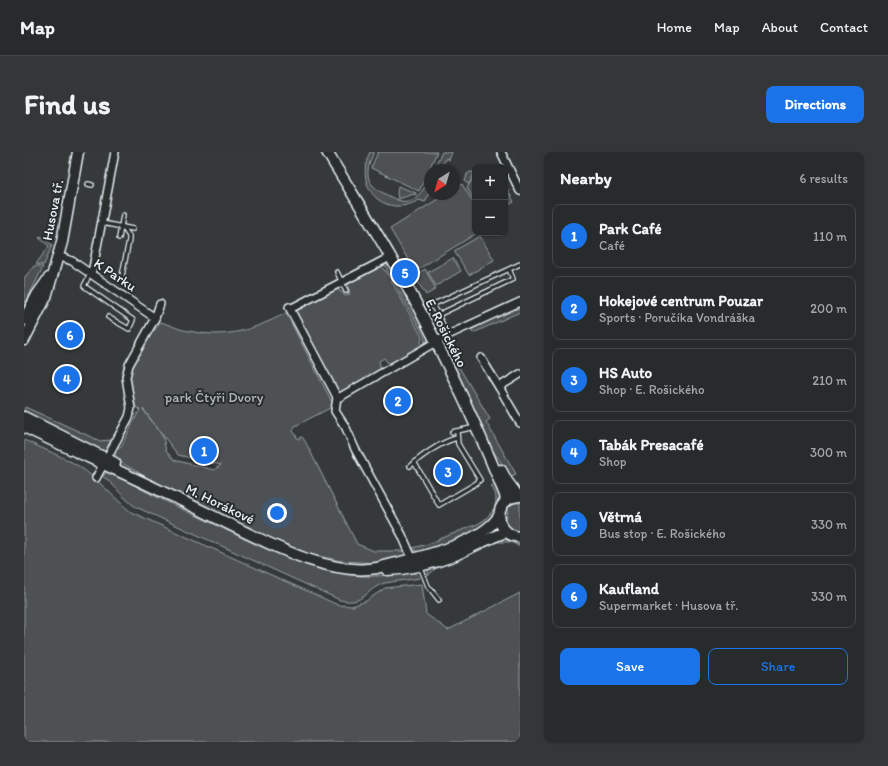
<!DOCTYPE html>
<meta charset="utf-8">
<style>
body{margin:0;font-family:Itim,sans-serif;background:#343738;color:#f1f3f6}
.controls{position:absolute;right:12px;top:12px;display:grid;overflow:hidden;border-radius:8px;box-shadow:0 1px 3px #0004}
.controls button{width:36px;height:36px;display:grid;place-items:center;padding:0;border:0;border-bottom:1px solid #444748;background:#282b2c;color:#f1f3f6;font:20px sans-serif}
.compass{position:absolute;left:400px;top:12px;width:36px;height:36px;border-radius:50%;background:#282b2c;box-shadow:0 1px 3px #0004;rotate:217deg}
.you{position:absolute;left:253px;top:361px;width:14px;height:14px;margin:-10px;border:3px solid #fff;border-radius:50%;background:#1a73e8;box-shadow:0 0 0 6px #1a73e833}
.badge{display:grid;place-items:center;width:26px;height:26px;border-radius:50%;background:#1a73e8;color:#fff;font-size:13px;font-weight:700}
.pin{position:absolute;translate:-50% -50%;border:2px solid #fff;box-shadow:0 1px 4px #0006}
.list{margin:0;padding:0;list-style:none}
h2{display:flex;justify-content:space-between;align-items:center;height:52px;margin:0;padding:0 16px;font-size:17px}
h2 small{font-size:13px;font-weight:400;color:#a5a7a9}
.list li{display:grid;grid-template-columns:26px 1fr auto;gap:12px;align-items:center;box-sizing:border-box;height:64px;margin:0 8px 8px;padding:0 8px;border:1px solid #444748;border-radius:8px}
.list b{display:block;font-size:15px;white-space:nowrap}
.list p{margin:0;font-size:13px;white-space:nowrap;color:#a5a7a9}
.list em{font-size:13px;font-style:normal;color:#a5a7a9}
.actions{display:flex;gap:8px;padding:12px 16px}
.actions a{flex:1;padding:9px 0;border:1px solid #1a73e8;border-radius:8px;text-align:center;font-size:14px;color:#1a73e8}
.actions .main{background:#1a73e8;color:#fff}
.map{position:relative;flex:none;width:496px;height:590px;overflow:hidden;border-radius:8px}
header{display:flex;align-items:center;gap:24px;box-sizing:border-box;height:56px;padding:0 20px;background:#282b2c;border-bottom:1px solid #444748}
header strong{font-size:19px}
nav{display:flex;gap:22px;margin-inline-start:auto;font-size:14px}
.intro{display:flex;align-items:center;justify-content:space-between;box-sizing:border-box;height:96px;padding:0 24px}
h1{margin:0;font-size:28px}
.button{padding:10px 18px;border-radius:8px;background:#1a73e8;color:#fff;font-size:14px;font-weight:700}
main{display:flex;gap:24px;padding:0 24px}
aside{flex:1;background:#282b2c;border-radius:8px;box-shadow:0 1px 3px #0004}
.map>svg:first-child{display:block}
.green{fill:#4d5152;stroke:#9aa1a5;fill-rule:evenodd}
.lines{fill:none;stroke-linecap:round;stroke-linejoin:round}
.lane-casing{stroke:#e8f1f8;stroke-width:6}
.street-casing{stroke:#e8f1f8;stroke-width:10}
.secondary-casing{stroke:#e8f1f8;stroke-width:13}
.lane{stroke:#2a2d2e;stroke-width:3.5}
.street{stroke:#2a2d2e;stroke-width:7}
.secondary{stroke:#2a2d2e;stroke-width:10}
.labels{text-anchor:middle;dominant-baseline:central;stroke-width:4;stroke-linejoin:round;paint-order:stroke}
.street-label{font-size:14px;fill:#e8f1f8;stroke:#2a2d2e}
.park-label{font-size:14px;fill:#b2b9be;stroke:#2a2d2e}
</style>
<header>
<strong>Map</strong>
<nav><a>Home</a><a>Map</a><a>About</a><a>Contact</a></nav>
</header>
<div class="intro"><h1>Find us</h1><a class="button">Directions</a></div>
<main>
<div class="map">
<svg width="496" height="590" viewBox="0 0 496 590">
<rect width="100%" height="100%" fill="#35393a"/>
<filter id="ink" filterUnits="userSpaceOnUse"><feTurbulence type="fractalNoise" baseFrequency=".025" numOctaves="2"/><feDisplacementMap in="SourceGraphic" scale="8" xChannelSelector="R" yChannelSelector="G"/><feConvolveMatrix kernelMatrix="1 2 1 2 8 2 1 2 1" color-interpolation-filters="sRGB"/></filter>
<g filter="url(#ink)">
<g class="green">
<path d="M346,0h4c-10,21 -9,33 13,43 4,2 9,5 14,6 15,3 24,-13 29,-24v14l-5,11 -6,-2c-35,20 -66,-13 -49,-48z"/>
<path d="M354,0h59l-18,39 -48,-23z"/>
<path d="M418,0h10l-3,8 -3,-2 -6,12h-7z"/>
<path d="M446,20h3v4l-4,8 6,-7v25l-8,-14 2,-4 -4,-2 2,-8z"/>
<path d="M438,32l13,21v28h2l-62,38 -25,-42 56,-35h8v-5z"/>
<path d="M481,33l9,17 -9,5z"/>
<path d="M374,34l18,7v2l-2,-1 -16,5 -1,-6z"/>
<path d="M17,84l11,9 -8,20 -8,-1 13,-18 -10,-8z"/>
<path d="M456,84l14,24 -25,15 -15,-24z"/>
<path d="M429,106l8,13 -25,15 -8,-14z"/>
<path d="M360,112l7,2 37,72 -3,6 -1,-8z"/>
<path d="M10,114h7l2,1 -19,39v-28z"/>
<path d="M357,114l3,4 2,1 36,66 -1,6 1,3 -30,17h-4l-4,-5 -5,3 2,9 -42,24 -43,-80 2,-4 36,-20 3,-1 6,4 2,3 5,-2 -2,-8 1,-3z"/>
<path d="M401,117l11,20 -10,6 -12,-19z"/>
<path d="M496,153v7l-47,21 -2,-3z"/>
<path d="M262,161l48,93 -39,20 -2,5 5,8 4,-2 3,4 52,103 17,7h31l-1,5 -27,7 -35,-2 -33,-7 -50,-21 -94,-45 -50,-29 1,-8 6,-6 18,-36 -6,-2 -5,-30 3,-11 21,-37 2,1 5,-8c9,2 19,8 29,9 37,8 64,-1 97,-18zM119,257l35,46 43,10 -7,5 -40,-10 -8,-9 -3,-14z"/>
<path d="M427,202l39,65 -4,3 30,52 -7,3c-3,-5 -5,-10 -8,-15 -7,-10 -17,-20 -18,-34l-31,-67 -5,-5z"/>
<path d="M1,255l75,34 10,-1 1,5 -2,6 -6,2 -79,-38z"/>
<path d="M0,288c17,8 40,17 56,27 19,13 33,30 51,45l207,93 14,1 14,-5 19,-13 37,-4 4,30 22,16 72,-37v149h-496z"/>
<path d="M84,320l5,1c31,19 64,34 97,49 48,24 97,49 151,54 17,1 34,-2 51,-3h4l4,5c-11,2 -24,3 -35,5 -19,5 -20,23 -45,17l-204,-93c-13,-8 -21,-23 -34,-31z"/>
<path d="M471,333l5,10 -5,19 -7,11 -41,20 -29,7 -6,-4 16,-4 41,-17c18,-4 36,-24 22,-41z"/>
<path d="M491,351h5v30c-20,-7 -13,-11 -11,-28z"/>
<path d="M475,387h6l15,6v2l-9,-5h-14l-62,27 -7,7v-6l2,-2z"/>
</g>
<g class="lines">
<defs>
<g id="lane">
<path d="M64,32l4,1"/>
<path d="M78,71l31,6"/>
<path d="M95,86l4,-23"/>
<path d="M485,117l4,10 -75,36 -6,-10 88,-41"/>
<path d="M313,120l9,19"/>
<path d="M66,122l-6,12 49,34 -4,9 -21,-12"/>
<path d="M98,124l7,-36v-4l-6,-9"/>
<path d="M414,163l10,20"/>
<path d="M428,280l24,-5"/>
<path d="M390,310l25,43 36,-21 5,-4 -22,-36 -1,-12"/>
<path d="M386,314c13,-11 31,-24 47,-28"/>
<path d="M396,414l8,20 11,14"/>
</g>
<g id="street">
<path d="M477,0l19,39"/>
<path d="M34,104l14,5 83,57"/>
<path d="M66,122l3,-6 22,-116"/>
<path d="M265,155l48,90"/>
<path d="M266,157l100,-52"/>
<path d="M457,206l18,29"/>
<path d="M496,222l-21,13 21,36"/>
<path d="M313,245h3l108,-62 72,-33"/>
<path d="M313,245l-2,14 11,17 9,21 47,86 10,23"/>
<path d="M72,326l33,-61 2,-9 -5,-31 3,-12 26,-47 5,-14"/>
</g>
<g id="secondary">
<path d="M303,0c21,35 43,69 63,104 44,77 82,157 115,239l1,6"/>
<path d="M0,168l13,-25 12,-17"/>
<path d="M0,188l22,-43 16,-55 16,-90"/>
<path d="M0,265l91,46"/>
<path d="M0,275c47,23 94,43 141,66 25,11 49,24 74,36 39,19 93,47 138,39 34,-9 102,-22 122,-52"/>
<path d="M477,318l6,11 11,15"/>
<path d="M496,344c-28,1 -27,39 0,41"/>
<path d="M363,418c23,-1 45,-6 66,-14 18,-8 35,-18 53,-24"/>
</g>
</defs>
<use href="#lane" class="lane-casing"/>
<use href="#street" class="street-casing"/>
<use href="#secondary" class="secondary-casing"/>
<use href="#lane" class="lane"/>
<use href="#street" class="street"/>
<use href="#secondary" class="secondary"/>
</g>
</g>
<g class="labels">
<g class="street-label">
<text transform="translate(29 58) rotate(-79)">Husova tř.</text>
<text transform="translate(91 123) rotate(34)">K Parku</text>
<text transform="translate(422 181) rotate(63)">E. Rošického</text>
<text transform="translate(196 352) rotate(26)">M. Horákové</text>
</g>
<g class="park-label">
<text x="190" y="245">park Čtyři Dvory</text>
</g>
</g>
</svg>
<div class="controls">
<button>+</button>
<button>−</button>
</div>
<svg class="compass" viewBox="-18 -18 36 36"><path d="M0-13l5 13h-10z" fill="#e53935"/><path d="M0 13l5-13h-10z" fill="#a5a7a9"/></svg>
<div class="you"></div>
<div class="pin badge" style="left:180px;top:299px">1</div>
<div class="pin badge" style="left:374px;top:249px">2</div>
<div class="pin badge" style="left:424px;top:320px">3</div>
<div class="pin badge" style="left:43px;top:227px">4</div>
<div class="pin badge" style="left:381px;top:121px">5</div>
<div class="pin badge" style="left:46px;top:183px">6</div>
</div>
<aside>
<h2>Nearby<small>6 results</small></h2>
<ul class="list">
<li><span class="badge">1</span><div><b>Park Café</b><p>Café</p></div><em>110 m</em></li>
<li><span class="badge">2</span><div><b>Hokejové centrum Pouzar</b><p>Sports · Poručíka Vondráška</p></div><em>200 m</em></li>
<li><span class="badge">3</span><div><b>HS Auto</b><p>Shop · E. Rošického</p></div><em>210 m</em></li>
<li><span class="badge">4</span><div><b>Tabák Presacafé</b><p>Shop</p></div><em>300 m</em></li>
<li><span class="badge">5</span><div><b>Větrná</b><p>Bus stop · E. Rošického</p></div><em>330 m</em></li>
<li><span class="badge">6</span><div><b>Kaufland</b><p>Supermarket · Husova tř.</p></div><em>330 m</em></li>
</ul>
<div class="actions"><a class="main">Save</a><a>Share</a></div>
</aside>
</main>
